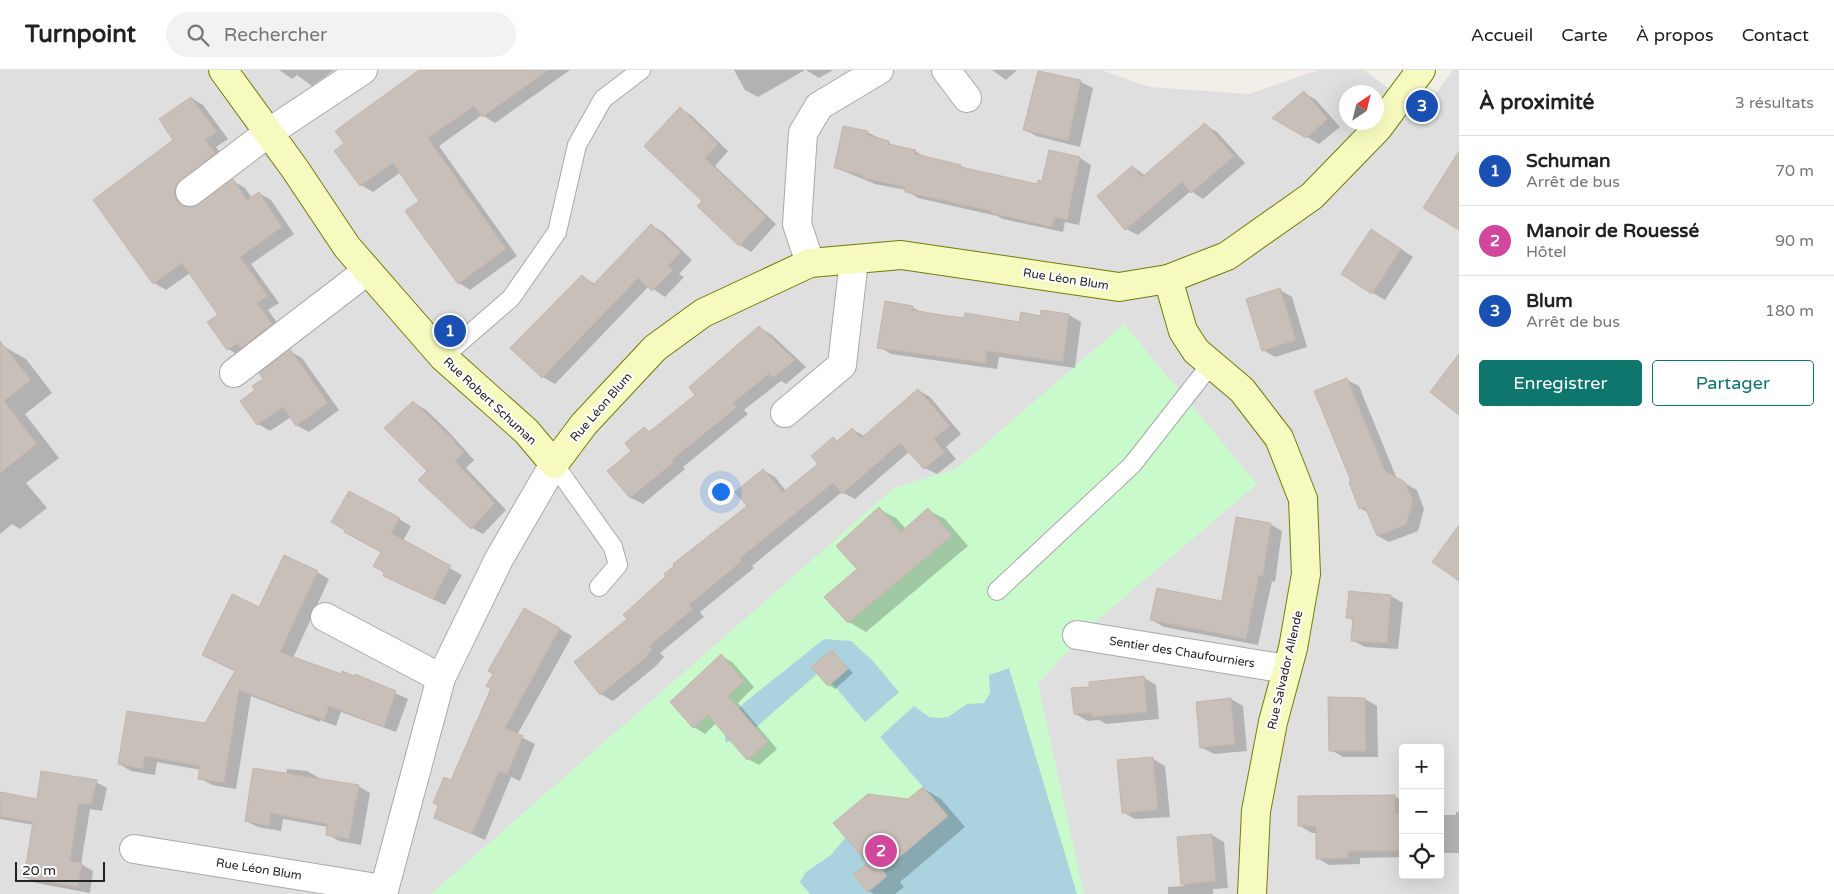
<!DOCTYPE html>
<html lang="fr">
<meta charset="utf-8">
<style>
body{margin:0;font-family:"Varela Round",sans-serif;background:#f2f2f2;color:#222}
.controls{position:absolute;right:15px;bottom:15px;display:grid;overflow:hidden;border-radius:5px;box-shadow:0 5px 20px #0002}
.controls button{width:45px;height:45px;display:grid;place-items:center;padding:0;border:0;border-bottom:1px solid #e0e0e0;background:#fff;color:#222;font:25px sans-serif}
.compass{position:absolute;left:1339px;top:15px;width:45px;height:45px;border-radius:50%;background:#fff;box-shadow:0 5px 20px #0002;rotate:35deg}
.scale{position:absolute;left:15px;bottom:12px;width:90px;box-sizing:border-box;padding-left:5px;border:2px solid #222;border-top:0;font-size:14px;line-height:18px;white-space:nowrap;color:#222;-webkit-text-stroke:4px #fff;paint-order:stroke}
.you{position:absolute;left:720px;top:421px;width:18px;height:18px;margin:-12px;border:4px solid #fff;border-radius:50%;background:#1a73e8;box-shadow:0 0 0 8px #1a73e833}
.badge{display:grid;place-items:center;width:32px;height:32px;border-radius:50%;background:#0f766e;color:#fff;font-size:16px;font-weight:700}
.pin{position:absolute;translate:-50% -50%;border:2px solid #fff;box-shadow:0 1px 5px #0006}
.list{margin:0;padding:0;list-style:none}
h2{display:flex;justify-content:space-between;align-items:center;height:65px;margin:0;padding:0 20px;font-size:21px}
h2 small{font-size:16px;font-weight:400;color:#767676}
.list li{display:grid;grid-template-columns:32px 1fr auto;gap:15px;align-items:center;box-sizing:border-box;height:70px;padding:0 20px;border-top:1px solid #e0e0e0}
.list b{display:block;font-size:19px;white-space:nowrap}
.list p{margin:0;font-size:16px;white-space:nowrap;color:#767676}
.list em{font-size:16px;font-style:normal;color:#767676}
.actions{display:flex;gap:10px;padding:15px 20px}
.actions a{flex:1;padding:11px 0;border:1px solid #0f766e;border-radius:5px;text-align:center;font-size:18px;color:#0f766e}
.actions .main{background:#0f766e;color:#fff}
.icon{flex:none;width:28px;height:28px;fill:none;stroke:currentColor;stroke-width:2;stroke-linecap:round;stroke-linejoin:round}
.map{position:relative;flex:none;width:1459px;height:824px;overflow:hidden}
header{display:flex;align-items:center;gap:30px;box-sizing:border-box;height:70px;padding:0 25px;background:#fff;border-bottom:1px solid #e0e0e0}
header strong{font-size:24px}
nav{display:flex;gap:28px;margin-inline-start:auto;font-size:18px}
.search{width:350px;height:45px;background:#f2f2f2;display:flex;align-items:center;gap:12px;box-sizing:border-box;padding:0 18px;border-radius:28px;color:#767676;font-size:19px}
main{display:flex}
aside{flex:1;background:#fff}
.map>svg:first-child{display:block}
.residential{fill:#e0dfdf;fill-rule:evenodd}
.park{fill:#c8facc}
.water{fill:#aad3df}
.shadow{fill:#0003}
.building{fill:#c7bfb8;stroke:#c4b6ab}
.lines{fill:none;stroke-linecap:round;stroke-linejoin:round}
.lane-casing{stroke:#a9a9a9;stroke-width:20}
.street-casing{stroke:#a9a9a9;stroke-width:30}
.secondary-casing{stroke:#707d05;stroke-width:30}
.lane{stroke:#fff;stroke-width:18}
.street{stroke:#fff;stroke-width:28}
.secondary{stroke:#f7fabf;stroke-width:28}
.labels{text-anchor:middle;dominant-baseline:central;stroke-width:4;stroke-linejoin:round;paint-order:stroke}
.street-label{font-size:12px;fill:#222;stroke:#fff}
</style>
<header>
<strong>Turnpoint</strong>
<div class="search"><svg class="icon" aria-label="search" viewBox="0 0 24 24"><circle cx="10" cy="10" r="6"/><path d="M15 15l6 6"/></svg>Rechercher</div>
<nav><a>Accueil</a><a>Carte</a><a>À propos</a><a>Contact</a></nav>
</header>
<main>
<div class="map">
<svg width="1459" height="824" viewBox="0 0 1459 824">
<rect width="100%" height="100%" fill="#f2efe9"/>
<path class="residential" d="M0,0h1101l49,17 99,7 69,-24h47l56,44 32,-44h6v824h-1459zM1346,22h30v30h-30zM1403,678h37v127h-37z"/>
<path class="park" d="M1124,254l133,160 -163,139 -56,61 46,210h-653l463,-406 62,-19z"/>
<g class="water">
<path d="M824,569l27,2 21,19 27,32 -34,30 -33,-39 16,-14 -16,-19 -20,17 5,7 -62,54 -5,-6 -23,21 -2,-3v-16l19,-21z"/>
<path d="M1009,598l68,226h-267l-10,-12 6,-10 25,-17 14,-17 22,25 -14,13 15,16 19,-16 -4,-5 65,-55 -68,-79 34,-31 15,11 13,1 6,-1 19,-13 17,-1 6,-10 -1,-18z"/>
</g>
<g class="shadow">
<path d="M279,0h55l-22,16 -15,-11 -5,4z"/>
<path d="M446,0h124l-75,53 -13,-8 -43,31 78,110 -47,34 -11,-7 -38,-81 -20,-30 -28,20 -12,-7z"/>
<path d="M734,0h71l-47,27 -13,-7z"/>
<path d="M806,0h27l-14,8z"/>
<path d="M992,0h25l-11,10z"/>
<path d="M1039,2l42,10 12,6 -13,59 -44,-11 -12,-7z"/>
<path d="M1304,23l12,7 24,27 -21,17 -45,-26z"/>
<path d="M191,28l12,7 25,34 -12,8 10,13 -40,41 3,7 4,1 40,-28 12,7 7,10 7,-5 12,7 23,34 -43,30 28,39 -11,7 15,21 -43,25 -12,-7 -9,-34 -29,-42 -24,17 -12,-7 21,-143z"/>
<path d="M680,39l11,6 37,36 -13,15 61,58 -25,28 -11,-7 -41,-39 5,-5z"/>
<path d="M1205,55l12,7 28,31 -42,36 -12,-8 -53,44 -12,-6 7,-62 13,9z"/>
<path d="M867,62l30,15 18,4 12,7 34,8 7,4 70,15 5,-3 7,-31 30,7 11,7 -12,60 -14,-3 -2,10 -60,-13 -6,-3 -79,-18 -12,-8 -31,-6 -39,-16z"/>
<path d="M652,156l11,6 29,28 -13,14 5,3 -19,20 -16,-11 -94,98 -12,-7 -31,-29 70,-72 13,8z"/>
<path d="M1372,160l41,27 -28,43 -12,-7z"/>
<path d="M1280,220l12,7 15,50 -32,10 -12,-7z"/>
<path d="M912,237l11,6 42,6 55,4 21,-6 1,-6 27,4 12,7 -6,46 -76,-11 -2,12 -106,-15 -12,-7z"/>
<path d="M760,258l12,7 34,32 -20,17 -5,-3 -37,29 4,4 -65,53 2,2 -42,35 -12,-6 -23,-27 25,-20 11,-22 6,3 47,-37z"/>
<path d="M3,276l23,13 26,34 -27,21 34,44 -33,25 21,25 -27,21 -8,-5 -12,10v-185z"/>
<path d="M290,281l12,7 37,52 -30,22 -13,-7 -5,-8 -21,14 -12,-7 -16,-23 15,-11 7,-11z"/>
<path d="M1347,310l12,6 38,93 20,11 7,19 -6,22 -29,11 -11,-6 -9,-23 -9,-5 -8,-26z"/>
<path d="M918,320l12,7 31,37 -15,13 10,12 -19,15 -12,-6 -15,-17 -55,48 -13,-7 -90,74 2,2 -54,44 4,5 -44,36 4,4 -8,9 -43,35 -12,-7 27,-74 121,-113 14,-37 12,7 11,14 33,-27 14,-26 6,4 13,-13 12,7z"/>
<path d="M413,333l12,6 22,21 27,30 -8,8 40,42 -23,24 -11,-6 -44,-57z"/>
<path d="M879,439l17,9 10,11 22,-19 17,9 23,27 -102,86 -17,-10 -23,-25 32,-28z"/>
<path d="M399,449l12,7 -8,15 59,34 -17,30 -48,-23 -15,-30 -24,-13z"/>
<path d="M1270,454l12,7 -7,51 -3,-1 -14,64 -94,-18 -12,-7 71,-18z"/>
<path d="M317,502l12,7 -36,79 48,17 13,2 1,-2 53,24 -12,33 -55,-20 -5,14 -16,-6v2l-69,-26 -15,93 -24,-4 -12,-7 1,-8 -44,-8 -2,13 -24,-4 -12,-7 86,-39 31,-53 -21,-11 44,-52z"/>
<path d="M1391,526l12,7 -5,46 -33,-2 -13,-7 2,-19 -6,-4z"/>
<path d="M525,539l47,27 -55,99 18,9 -15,37 -9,-4 -26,63 -50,-23z"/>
<path d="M832,582l21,21 -18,16 -6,-4z"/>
<path d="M721,586l11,6 22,25 -16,16 39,46 -18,16 -11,-6 -32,-36 -11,11 -11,-7 -23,-25z"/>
<path d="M1143,607l13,8 3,34 -53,5 -7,-4 -11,1 -13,-7 15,-26z"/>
<path d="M1231,629l12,7 4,45 -33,3 -13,-7z"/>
<path d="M1365,629l12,7 1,51h-35l-12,-7z"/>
<path d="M1153,689l12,7 5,51 -35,2 -12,-7z"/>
<path d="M287,699l20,2 12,7 -1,2 40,6 12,7 -9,52 -22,-4 -12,-7 1,-7 -45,-8 -2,12 -23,-4 -12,-6 40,-46z"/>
<path d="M96,712l11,6 -5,23 -12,-2 -9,55 12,7 -3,22 -54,-10 -11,-6 9,-52 -34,-6v-17l38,-2z"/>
<path d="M923,718l18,11 24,28 -65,55 4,5 -9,7h-21l-5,-3 -1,-28 41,-63z"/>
<path d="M1394,726l9,5v56l-43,1v6l-31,1 -12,-7v-25h-5l-12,-7z"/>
<path d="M1456,742h3v41h-19v-38h16z"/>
<path d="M1212,765l12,7 4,46 -15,1v5h-45v-7l17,-1 -3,-2 -4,-46z"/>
</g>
<g class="building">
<path d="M419,0h130l-67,47 -8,-11 -46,32 78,111 -48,35 -53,-73 14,-10 -26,-38 -33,23 -26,-35 10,-8 -9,-12z"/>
<path d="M1038,1l43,9 -13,61 -45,-11z"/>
<path d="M1304,21l24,28 -22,19 -34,-20z"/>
<path d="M191,27l26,35 -12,8 10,13 -39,33 -2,7 3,8 7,5 8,1 41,-28 14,21 12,-8 23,35 -42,30 28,39 -11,7 15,21 -31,24 -3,-5 -11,7 -20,-28 11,-7 -36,-52 -29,21 -60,-84 80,-60 -14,-21z"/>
<path d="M680,37l38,37 -13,14 61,59 -27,29 -42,-40 5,-5 -58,-55z"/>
<path d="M1205,53l29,33 -43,37 -9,-11 -57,48 -28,-34 35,-30 10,11z"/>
<path d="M843,56l25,5 -1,4 22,6 -1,3 28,6 -1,4 46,11v2l76,17 1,-4 4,1 7,-31 31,7 -13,63 -13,-3 -2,10 -61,-14v-2l-86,-19v-5l-42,-9v-3l-29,-7z"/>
<path d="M1459,81v79l-36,-22z"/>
<path d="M651,154l30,28 -13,14 5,4 -21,21 -14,-13 -96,100 -32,-30 72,-73 11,10z"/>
<path d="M1371,159l30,20 -29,45 -31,-20z"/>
<path d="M1280,218l16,52 -34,11 -16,-52z"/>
<path d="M885,231l28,5 -1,4 29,5 23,3 1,-5 54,9 2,-10 19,4 1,-6 28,4 -6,48 -76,-11 -2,12 -108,-15z"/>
<path d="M759,256l36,34 -22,18 -4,-4 -36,29 4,4 -65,53 2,2 -44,36 -23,-27 24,-20 -6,-8 19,-16 5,5 46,-37 -6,-8z"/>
<path d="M0,271l31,39 -27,21 33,43 -37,29z"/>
<path d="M290,279l38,54 -32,23 -13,-19 -26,18 -17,-24 15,-11 -3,-4 11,-7 -4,-6z"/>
<path d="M1459,284v61l-29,-23z"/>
<path d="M1347,308l38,93 20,11 8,19 -7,24 -29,11 -12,-29 -6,2 -10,-27 2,-1 -37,-90z"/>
<path d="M918,319l32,37 -16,13 11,13 -21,17 -24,-26 -58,51 -9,-11 -93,75 2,3 -53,44 4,4 -44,37 3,4 -8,9 -44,36 -26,-33 53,-43 -4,-4 43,-39 -2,-2 10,-8 -1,-2 74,-58 -12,-14 28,-23 20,23 35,-28 -7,-8 22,-19 4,4 15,-13 9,10z"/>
<path d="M413,331l42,40 -1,2 10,9 -9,9 40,42 -24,26 -53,-49 9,-9 -43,-43z"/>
<path d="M349,421l51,27 -9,15 60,33 -18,33 -50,-23 1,-4 -11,-6 8,-14 -37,-20 1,-2 -14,-8z"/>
<path d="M879,437l22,25 27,-24 24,28 -104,87 -24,-26 33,-28 -21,-23z"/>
<path d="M1236,447l35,6 -8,53 -4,-1 -13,64 -96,-19 7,-32 65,13z"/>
<path d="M1459,455v56l-27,-19z"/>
<path d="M284,485l34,16 -38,81 61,22 1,-3 12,5 1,-2 41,17 -12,36 -55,-21 -5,14 -16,-6v2l-69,-26 -15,93 -26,-4 2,-13 -28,-5 -27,-5 -2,13 -25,-5 9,-53 78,12 30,-52 -33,-16 30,-61 27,13z"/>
<path d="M1349,521l42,4 -4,48 -36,-2 2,-23h-7z"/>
<path d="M524,538l36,20 -55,100 18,8 -16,39 -8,-4 -27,63 -38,-16 4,-12 -5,-3 11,-26 7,3 40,-91 -5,-3 7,-12 -5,-3z"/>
<path d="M832,580l16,19 -20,17 -17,-19z"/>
<path d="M721,584l23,27 -16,15 40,46 -21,18 -39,-45 -15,13 -23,-26z"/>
<path d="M1144,606l3,36 -55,5v-4l-18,1 -3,-26 18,-1v-5z"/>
<path d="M1328,627l37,1 1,53h-37z"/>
<path d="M1231,628l4,46 -35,4 -4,-46z"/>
<path d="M1153,687l5,53 -36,3 -5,-53z"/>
<path d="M253,698l106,17 -10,54 -23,-4 1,-11 -41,-8 -15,-3 -2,13 -24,-5z"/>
<path d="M41,701l56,9 -6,25 -12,-2 -9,58 12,2 -4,24 -54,-10 9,-55 -33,-6v-24l37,7z"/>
<path d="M923,717l25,29 -65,55 4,5 -19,16 -15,-17 14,-12 -34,-40 35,-29 40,5z"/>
<path d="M1395,725v19h8v37h-55v7l-32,1v-33h-18v-30z"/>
<path d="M1212,764l4,47 -35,4 -4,-48z"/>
</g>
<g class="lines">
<defs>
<g id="lane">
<path d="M443,287l68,-59 46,-66 20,-87 26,-46 38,-29"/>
<path d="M554,394l59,83 5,18 -19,22"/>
<path d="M997,521l135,-126 79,-101"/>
</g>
<g id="street">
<path d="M946,0l21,28"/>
<path d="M190,122l78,-59 95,-63"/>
<path d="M810,193l-13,-39 6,-91 16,-27 60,-36"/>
<path d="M234,303l133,-102"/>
<path d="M785,343l57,-48 12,-105"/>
<path d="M325,547l116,61"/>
<path d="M1077,565l210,34"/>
<path d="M134,779l249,40"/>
<path d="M383,824l58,-216 58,-119 55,-95"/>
</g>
<g id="secondary">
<path d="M223,0l72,99 52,78 96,110 83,74 28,33 30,-40 71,-76 48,-35 107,-50 91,-8 218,32 49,-8 59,-23 85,-60 66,-68 43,-58"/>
<path d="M1168,209l15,52 13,20 46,39 37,48 24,61 3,75 -13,74 -20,74 -17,89 -4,83"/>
</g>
</defs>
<use href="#lane" class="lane-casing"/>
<use href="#street" class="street-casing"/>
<use href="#secondary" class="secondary-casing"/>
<use href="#lane" class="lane"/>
<use href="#street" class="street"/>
<use href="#secondary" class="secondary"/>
</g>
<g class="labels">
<g class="street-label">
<text transform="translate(1066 209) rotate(9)">Rue Léon Blum</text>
<text transform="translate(490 331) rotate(43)">Rue Robert Schuman</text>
<text transform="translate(601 337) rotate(-49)">Rue Léon Blum</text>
<text transform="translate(1182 582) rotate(9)">Sentier des Chaufourniers</text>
<text transform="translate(1285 600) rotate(-77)">Rue Salvador Allende</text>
<text transform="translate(259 799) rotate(9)">Rue Léon Blum</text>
</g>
</g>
</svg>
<div class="controls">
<button>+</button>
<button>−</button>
<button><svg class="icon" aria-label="locate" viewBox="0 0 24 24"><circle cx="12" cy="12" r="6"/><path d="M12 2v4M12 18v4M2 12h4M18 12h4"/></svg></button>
</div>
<svg class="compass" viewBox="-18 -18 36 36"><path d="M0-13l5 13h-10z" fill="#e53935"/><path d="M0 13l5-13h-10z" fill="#767676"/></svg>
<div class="scale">20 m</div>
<div class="you"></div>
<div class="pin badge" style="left:450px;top:261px;background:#1a4fb4">1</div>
<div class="pin badge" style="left:881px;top:781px;background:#d1479c">2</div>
<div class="pin badge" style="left:1422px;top:36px;background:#1a4fb4">3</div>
</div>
<aside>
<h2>À proximité<small>3 résultats</small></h2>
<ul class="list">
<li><span class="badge" style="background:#1a4fb4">1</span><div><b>Schuman</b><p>Arrêt de bus</p></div><em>70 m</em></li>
<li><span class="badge" style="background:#d1479c">2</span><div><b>Manoir de Rouessé</b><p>Hôtel</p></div><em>90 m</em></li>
<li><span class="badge" style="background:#1a4fb4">3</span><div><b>Blum</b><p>Arrêt de bus</p></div><em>180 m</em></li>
</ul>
<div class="actions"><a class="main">Enregistrer</a><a>Partager</a></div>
</aside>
</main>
